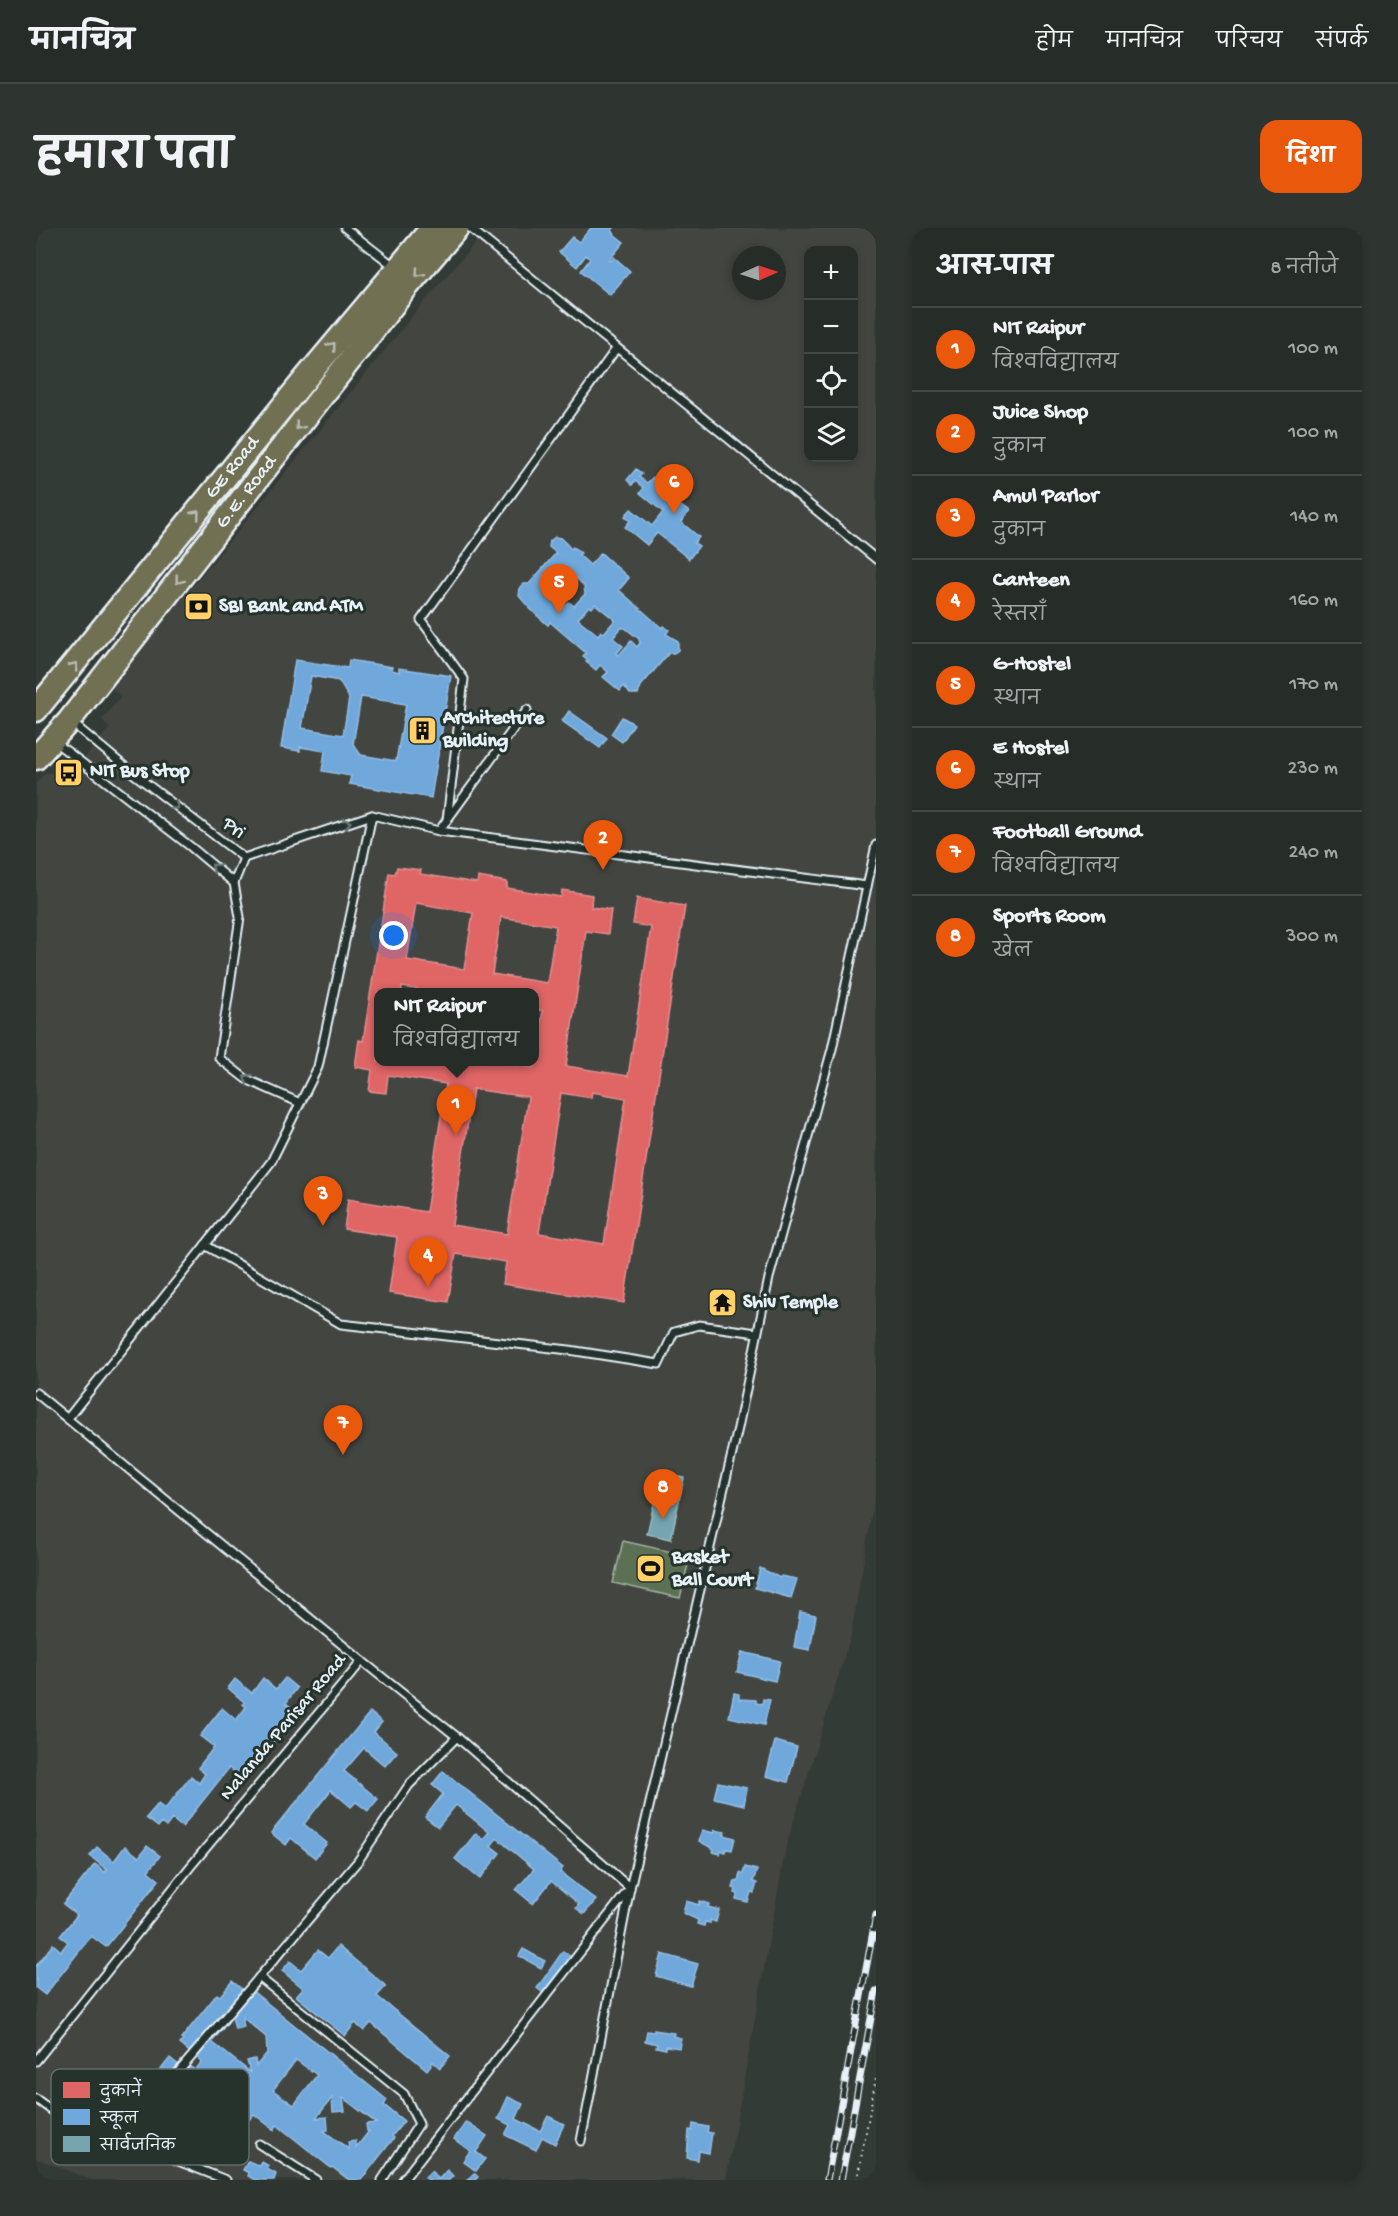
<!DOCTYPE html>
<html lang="hi">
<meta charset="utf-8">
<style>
body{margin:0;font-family:"Gochi Hand","Playpen Sans Deva",sans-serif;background:#2e3430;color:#f1f3f6}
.controls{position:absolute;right:18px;top:18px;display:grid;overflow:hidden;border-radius:12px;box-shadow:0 3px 9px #0003}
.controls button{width:54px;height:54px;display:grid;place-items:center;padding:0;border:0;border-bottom:2px solid #424845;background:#262c28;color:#f1f3f6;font:30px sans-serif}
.compass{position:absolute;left:696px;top:18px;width:54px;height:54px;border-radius:50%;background:#262c28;box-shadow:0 3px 9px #0003;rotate:87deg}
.you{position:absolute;left:358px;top:708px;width:21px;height:21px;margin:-15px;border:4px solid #fff;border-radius:50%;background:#1a73e8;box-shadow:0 0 0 9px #1a73e833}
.badge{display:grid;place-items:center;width:39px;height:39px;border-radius:50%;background:#ea580c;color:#fff;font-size:20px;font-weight:700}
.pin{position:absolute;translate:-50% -50px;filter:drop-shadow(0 2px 3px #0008)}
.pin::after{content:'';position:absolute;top:32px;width:21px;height:18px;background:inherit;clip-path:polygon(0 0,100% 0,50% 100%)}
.popup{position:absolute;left:338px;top:760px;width:165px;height:78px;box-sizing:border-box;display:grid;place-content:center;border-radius:12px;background:#262c28;filter:drop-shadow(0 2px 4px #0005);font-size:20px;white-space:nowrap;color:#a4a7a8}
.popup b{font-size:22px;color:#f1f3f6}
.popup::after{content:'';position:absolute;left:50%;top:100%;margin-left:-12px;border:12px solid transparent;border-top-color:#262c28}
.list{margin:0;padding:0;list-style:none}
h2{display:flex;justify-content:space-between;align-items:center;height:78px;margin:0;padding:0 24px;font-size:26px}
h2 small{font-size:20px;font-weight:400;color:#a4a7a8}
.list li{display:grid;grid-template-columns:39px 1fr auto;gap:18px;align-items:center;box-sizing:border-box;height:84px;padding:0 24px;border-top:2px solid #424845}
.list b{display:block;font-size:22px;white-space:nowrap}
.list p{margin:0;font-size:20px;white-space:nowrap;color:#a4a7a8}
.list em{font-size:20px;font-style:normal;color:#a4a7a8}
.icon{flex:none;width:33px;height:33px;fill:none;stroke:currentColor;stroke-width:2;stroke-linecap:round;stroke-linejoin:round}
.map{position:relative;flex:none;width:840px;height:1952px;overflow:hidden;border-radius:18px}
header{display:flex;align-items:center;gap:36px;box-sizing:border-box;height:84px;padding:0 30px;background:#262c28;border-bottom:2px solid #424845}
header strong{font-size:28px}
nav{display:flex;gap:33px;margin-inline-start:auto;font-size:21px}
.intro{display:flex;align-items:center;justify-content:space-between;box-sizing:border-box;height:144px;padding:0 36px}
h1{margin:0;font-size:42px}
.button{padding:15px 27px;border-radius:18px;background:#ea580c;color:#fff;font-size:21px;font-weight:700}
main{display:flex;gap:36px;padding:0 36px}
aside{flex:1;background:#262c28;border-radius:18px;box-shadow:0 3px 9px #0003}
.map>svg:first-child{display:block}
.built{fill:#424441;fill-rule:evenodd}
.green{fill:#5c7053;stroke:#a2b0a6;stroke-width:1.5}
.shops{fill:#e06666;stroke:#e29092;stroke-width:1.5;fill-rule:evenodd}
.schools{fill:#6fa8dc;stroke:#93bee4;stroke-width:1.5;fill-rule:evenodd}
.public{fill:#76a5af;stroke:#98bcc5;stroke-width:1.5}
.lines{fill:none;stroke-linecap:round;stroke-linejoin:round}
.lane-casing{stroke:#e8f1f8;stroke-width:11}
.primary-casing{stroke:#e8f1f8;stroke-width:27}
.path{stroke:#e8f1f8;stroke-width:2;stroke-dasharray:1.5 4.5;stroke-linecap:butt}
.lane{stroke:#26332d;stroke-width:7}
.primary{stroke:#716f52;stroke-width:22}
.rail-casing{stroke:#e8f1f8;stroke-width:7}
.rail{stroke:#26332d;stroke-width:4.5;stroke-dasharray:14;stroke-linecap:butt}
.oneway{stroke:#b8bdb6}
.oneway2{stroke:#6a7674}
.labels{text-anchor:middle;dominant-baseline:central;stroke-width:6;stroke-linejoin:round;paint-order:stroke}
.street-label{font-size:20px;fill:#e8f1f8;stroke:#26332d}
.poi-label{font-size:20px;font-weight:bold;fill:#e8f1f8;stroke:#26332d;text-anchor:start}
.key{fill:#26332d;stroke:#606c6a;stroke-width:1.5}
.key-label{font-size:16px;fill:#e8f1f8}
</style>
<header>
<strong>मानचित्र</strong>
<nav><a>होम</a><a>मानचित्र</a><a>परिचय</a><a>संपर्क</a></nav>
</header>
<div class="intro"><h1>हमारा पता</h1><a class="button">दिशा</a></div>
<main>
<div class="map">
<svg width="840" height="1952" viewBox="0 0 840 1952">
<rect width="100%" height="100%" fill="#333b36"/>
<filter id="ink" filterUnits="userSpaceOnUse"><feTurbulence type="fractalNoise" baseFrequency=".0167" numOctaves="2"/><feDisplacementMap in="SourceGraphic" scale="12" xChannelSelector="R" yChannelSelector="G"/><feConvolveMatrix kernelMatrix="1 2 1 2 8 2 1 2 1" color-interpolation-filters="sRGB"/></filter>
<g filter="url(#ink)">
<path class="built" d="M452,0h388v1260l-25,147 -65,212 -60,333h-635l-55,-22v-1375l9,-10 28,-1 23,-28 13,-16 -7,-8 18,-23 -9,-10 312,-384zM772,22h46v208h-46zM705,27h36v36h-36zM342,764h156v70h-156z"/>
<path class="green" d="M587,1313l67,15 -10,42 -67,-15z"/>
<path class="shops" d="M361,639l24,3 -1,4 57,9 1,-6 29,5v6l54,9 1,-7 30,5 -1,12 20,3 -3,24 -22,-3 -20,135 62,10 23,-149 -18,-3 4,-26 48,8 -61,397 -121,-19 3,-22 -50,-8 -8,48 -59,-9 8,-56 -53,-8 4,-30 78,13 20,-128 -58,-9 -2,18 -17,-2 3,-21 -17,-3 4,-27 4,1 26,-168 6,1zM380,675l57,10 -9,56 -57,-9zM465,689l55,9 -9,57 -55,-9zM366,759l32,5h100v17l9,2 -10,57 -40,-6h-115v-70h24zM437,861l55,8 -21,137 -55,-9zM556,864l34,6 -22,146 -65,-11 22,-140 30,5z"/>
<g class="schools">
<path d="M555,0h23l-2,2 3,5 9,7 -15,18 2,1 3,-4 16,14 -20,24 -29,-24 9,-12 -4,-4 -9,12 -18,-15 13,-15 7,5z"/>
<path d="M600,241l6,5 -3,3 8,6 6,-6 26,22 -3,3 13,10 -8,10 18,15 -5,6 5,3 -10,13 -32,-26 -10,12 -22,-18 5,-6 -5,-5 6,-7 21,17 11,-14 -23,-19 4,-5 -9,-7 -3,4 -5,-5z"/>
<path d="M519,309l6,1 10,11 2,-2 8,6 -2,2 11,10 11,-12 28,25 -10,12 43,38 2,-2 5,4 -3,4 12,7v9l-4,3h-5l-28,33 -3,8h-8l-6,-8 -4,5 -17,-14 5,-5 -8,-7 -4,5 -10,-8 2,-2 -5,-4 3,-3 -36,-31 -2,3 -17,-15 -12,-14 1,-8 4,-4h5l27,-31 -7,-6 1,-6zM531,346h5l12,12 1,8 -11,12 -5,-4 -6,6 -4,-3 16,-18 -11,-10zM559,376l20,16 -11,13 -3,-2 -3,4 -20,-16 11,-13 3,2zM585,400h4l14,11 1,4 -3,4 -6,-6 -12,14 -2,-2 6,-7 -10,-8z"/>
<path d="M259,432l53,8 1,-8 43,7v3l7,2v-4l52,8 -20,122 -82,-14 2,-8 -29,-5 3,-20 -25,-4v4l-19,-3zM275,448l28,5 10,17 -6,37 -41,-7zM325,469l45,7 -10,57 -35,-6 -8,-11z"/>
<path d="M533,483l38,27 -7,10 -38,-27z"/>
<path d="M586,489l12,7 -12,18 -11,-8z"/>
<path d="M724,1340l20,10 1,-2 16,3 -6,19 -36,-10z"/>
<path d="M764,1384l16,3 -6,35 -16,-3z"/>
<path d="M706,1424l38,9 -5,20 -38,-9z"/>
<path d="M227,1450l13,11 9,-11 12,10 -11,15 11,9 -54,67 -14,-11 -47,59 -10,-8 -6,8 -5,-4 -3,4 -12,-9 12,-14 7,5 26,-33 8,7 6,-9 -7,-6 16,-21 -14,-11 22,-28 14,12 10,-13 -3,-3 1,-2 -16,-14 7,-9 17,14z"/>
<path d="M698,1465l5,1v5l17,1v3l6,1 1,-5 7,1 -6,25 -35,-8z"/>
<path d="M334,1484l12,10 -8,10 23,20 -12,14 -21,-18 -20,23 34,28 -10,12 -12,-9 -5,5 -20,-17 -27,34 23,19 -12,15 -24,-20 -5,7 -15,-12z"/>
<path d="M739,1513l22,6 -9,35 -22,-6z"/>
<path d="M407,1543l120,97 -3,4 36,28 -12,14 -8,-6 3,-4 -28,-23 -18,23 -17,-14 18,-21 -37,-31 -6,8 9,7 -20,26 -25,-20 21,-26 7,6 6,-7 -33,-27 -18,22 -13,-10 18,-23 -11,-9z"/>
<path d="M682,1554l29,6 -3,17 -30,-7z"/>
<path d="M666,1602l12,3 1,-3 10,2 -1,3 11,3 -3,12 -6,-1 -1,3 -4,-2 -1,4 -7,-2 1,-3 -15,-8z"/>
<path d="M89,1618l14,11 8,-11 13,10 -12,15 11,9 -53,67 -15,-11 -46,59 -9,-7v-22l17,-22 8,7 7,-9 -8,-6 17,-21 -14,-11 32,-40 10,8 2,-2 -17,-14 7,-9 17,14z"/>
<path d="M709,1639l12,3 -4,12 4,1 -3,10 -3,-1 -3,10 -12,-3 2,-5 -3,-1 1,-4 -3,-1 2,-7 3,1 2,-9 3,1z"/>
<path d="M650,1673l13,4v-4l10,3 -1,3 11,3 -3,12 -6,-2v3l-5,-1 -1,4 -7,-2 1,-4 -15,-7z"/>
<path d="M302,1718l48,40 -9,10 73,60 -10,12 -7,-6 -6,8 -56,-47 -7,8 -9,-8 -10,13 -49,-40 7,-8 -21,-17 8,-10 11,9 17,-20 10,8z"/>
<path d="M487,1721l22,12 -4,7 -22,-12z"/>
<path d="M527,1723l8,6 -28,36 -6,-5z"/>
<path d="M626,1726l36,10 -7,22 -35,-10z"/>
<path d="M196,1753l16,13 3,-4 136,110 -3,5 20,16 -12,15 2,2 -33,42h-12l-17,-13 -1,1 -54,-43 -3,5 -20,-16 -6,7 -2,-2 -7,8 -38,-31 -6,7 -37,-30 12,-15 15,12 4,-4 6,4 7,-8 -22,-18 3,-4 -2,-1 36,-45 3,2zM196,1789l3,12 9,-2 -2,-10 24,20 1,16 -11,13 -1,-7 -8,2 3,11 -38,-30zM260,1832l21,15 -23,30 -21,-15zM296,1870l1,14 12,-1 -2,-13 33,25 -10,1 1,7h2l-13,17v-7l-8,1 1,7 -25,-18 4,-1 -1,-13 -11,1z"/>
<path d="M618,1802l20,3 -1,3 8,2 -2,10 -13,-2v3l-10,-2 1,-3 -12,-3 2,-10 7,1z"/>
<path d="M472,1869l15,7 -7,15 24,12 8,-15 16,8 -9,20 -13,-7 -6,13 -31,-15 5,-10 -12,-6z"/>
<path d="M113,1890l22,7 -7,20 -22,-8z"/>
<path d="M430,1894l21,14 -11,16 9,7 -9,12 -13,-10 7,-10 -16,-12z"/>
<path d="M657,1896l15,3 -1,5 5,1 -3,20 -10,-2 -1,9 -11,-2 2,-28 3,1z"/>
<path d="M161,1902l22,7 -5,16 -22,-7z"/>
<path d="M212,1933l12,5 2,-4 7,4 -2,3 9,5 -2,6h-19l-7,-4 1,-3 -6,-3z"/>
<path d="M411,1942l6,6 -4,4h-21l-3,-3 6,-6 8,8z"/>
<path d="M438,1945l4,4 -3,3h-8z"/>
</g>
<path class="public" d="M625,1245l23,5 -13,61 -24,-5z"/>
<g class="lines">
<defs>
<g id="lane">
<path d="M309,0l50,39"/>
<path d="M434,0l406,331"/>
<path d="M35,494l59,49 114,87 128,-43"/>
<path d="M19,514l136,105 43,36 6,34 -21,141 27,21 54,24"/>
<path d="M411,592l17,-141 -43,-59 195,-271"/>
<path d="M403,603l88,-121"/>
<path d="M198,655l10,-25"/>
<path d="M169,1017l136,79 228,26 90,14 15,-32 25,-7 58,8"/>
<path d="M0,1165l326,268 -172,206 -154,194"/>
<path d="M32,1190l203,-256 47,-95 54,-252 67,16 428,55"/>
<path d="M326,1433l95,76 173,151 -227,292"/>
<path d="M223,1749l145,117 15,30 -37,56"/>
<path d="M139,1848l183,-215 51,-76 48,-48"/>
<path d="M0,1871l18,13 172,68"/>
<path d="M545,1913l49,-253 108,-460 31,-150 63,-229 44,-204"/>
<path d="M223,1916l57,36"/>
</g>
<g id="primary">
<path id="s1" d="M0,482l270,-332 126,-150"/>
<path id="s2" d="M0,530l33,-37 337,-433 51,-60"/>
</g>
</defs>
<use href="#lane" class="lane-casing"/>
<use href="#primary" class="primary-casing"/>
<path class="path" d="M821,1952l19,-102"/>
<use href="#lane" class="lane"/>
<use href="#primary" class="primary"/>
<defs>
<g id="rail">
<path d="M791,1952l49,-265"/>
<path d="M805,1952l35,-189"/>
</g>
</defs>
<use href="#rail" class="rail-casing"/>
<use href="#rail" class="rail"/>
</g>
<defs><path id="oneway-chevron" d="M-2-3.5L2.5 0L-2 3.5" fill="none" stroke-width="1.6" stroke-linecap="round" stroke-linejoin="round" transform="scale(1.5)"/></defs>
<g class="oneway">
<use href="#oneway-chevron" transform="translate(383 45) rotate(130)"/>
<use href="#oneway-chevron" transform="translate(296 118) rotate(-50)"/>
<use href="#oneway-chevron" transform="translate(263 198) rotate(128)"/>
<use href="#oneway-chevron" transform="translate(160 286) rotate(-51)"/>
<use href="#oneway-chevron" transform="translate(143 352) rotate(128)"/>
<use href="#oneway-chevron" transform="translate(38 438) rotate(-51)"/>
</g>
<g class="oneway2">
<use href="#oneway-chevron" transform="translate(139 578) rotate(37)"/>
<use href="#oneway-chevron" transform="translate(311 595) rotate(-19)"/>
<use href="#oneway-chevron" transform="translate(179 639) rotate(-140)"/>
<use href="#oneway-chevron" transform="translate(211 850) rotate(-150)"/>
</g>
</g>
<defs>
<symbol id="bank-square" viewBox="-11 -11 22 22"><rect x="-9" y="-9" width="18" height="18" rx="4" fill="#ffd166" stroke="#26332d"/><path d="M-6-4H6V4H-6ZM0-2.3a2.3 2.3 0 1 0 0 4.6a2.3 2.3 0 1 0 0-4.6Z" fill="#111"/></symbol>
<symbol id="building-square" viewBox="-11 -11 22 22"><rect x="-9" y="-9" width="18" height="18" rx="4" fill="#ffd166" stroke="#26332d"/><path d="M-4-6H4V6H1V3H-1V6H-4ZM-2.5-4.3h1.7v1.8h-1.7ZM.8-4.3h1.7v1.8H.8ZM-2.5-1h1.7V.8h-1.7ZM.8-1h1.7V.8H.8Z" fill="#111"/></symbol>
<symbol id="bus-square" viewBox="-11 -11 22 22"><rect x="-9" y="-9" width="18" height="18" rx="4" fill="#ffd166" stroke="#26332d"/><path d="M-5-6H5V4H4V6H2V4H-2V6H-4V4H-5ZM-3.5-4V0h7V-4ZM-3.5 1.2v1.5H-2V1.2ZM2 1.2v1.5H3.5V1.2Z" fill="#111"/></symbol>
<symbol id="temple-square" viewBox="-11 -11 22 22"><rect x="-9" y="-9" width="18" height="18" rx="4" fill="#ffd166" stroke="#26332d"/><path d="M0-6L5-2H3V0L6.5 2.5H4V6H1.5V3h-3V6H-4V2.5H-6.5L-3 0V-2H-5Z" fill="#111"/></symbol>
<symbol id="stadium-square" viewBox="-11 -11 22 22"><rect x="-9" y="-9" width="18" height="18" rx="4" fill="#ffd166" stroke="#26332d"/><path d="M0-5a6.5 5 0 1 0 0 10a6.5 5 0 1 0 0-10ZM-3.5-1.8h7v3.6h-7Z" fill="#111"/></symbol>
</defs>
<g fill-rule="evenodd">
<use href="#bank-square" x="146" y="362" width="33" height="33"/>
<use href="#building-square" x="370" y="486" width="33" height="33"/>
<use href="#bus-square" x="16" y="528" width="33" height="33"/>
<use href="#temple-square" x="670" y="1058" width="33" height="33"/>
<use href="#stadium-square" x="598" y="1324" width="33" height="33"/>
</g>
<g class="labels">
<g class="street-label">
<text stroke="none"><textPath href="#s1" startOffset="312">GE Road</textPath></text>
<text stroke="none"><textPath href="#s2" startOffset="339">G.E. Road</textPath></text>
<text transform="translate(197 601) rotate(37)">Pri</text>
<text transform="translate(248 1500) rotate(-50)">Nalanda Parisar Road</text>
</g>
<g class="poi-label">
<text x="183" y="379">SBI Bank and ATM</text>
<text x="407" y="491">Architecture<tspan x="407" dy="23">Building</tspan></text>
<text x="54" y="544">NIT Bus Stop</text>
<text x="707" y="1075">Shiv Temple</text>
<text x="636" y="1330">Basket<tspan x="636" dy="23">Ball Court</tspan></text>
</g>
</g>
<rect x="15" y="1841" width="198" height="96" rx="9" class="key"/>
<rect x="27" y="1854" width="27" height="16" fill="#e06666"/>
<rect x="27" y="1881" width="27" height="16" fill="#6fa8dc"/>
<rect x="27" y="1908" width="27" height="16" fill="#76a5af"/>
<g class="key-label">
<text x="64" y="1868">दुकानें</text>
<text x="64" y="1895">स्कूल</text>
<text x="64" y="1922">सार्वजनिक</text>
</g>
</svg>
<div class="controls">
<button>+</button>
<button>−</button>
<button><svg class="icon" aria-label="locate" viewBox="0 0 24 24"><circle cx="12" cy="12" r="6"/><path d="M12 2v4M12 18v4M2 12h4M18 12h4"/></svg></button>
<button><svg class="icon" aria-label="layers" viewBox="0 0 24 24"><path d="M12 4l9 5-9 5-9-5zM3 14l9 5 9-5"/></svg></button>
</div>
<svg class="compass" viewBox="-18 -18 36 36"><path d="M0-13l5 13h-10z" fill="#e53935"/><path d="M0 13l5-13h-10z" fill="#a4a7a8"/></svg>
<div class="you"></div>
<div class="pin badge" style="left:420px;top:907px">1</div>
<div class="popup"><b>NIT Raipur</b>विश्वविद्यालय</div>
<div class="pin badge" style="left:567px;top:642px">2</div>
<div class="pin badge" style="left:287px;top:998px">3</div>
<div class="pin badge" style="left:392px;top:1059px">4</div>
<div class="pin badge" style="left:523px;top:386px">5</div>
<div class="pin badge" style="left:638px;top:286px">6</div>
<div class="pin badge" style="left:307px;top:1227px">7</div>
<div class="pin badge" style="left:627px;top:1291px">8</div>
</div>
<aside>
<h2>आस-पास<small>8 नतीजे</small></h2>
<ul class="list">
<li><span class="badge">1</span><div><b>NIT Raipur</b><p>विश्वविद्यालय</p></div><em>100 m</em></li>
<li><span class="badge">2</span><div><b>Juice Shop</b><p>दुकान</p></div><em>100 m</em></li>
<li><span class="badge">3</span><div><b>Amul Parlor</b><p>दुकान</p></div><em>140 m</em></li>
<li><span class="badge">4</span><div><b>Canteen</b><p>रेस्तराँ</p></div><em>160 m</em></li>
<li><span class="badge">5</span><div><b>G-Hostel</b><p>स्थान</p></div><em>170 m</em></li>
<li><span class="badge">6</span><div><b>E Hostel</b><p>स्थान</p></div><em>230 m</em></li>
<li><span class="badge">7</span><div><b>Football Ground</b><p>विश्वविद्यालय</p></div><em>240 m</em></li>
<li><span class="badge">8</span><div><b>Sports Room</b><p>खेल</p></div><em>300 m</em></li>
</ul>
</aside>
</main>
